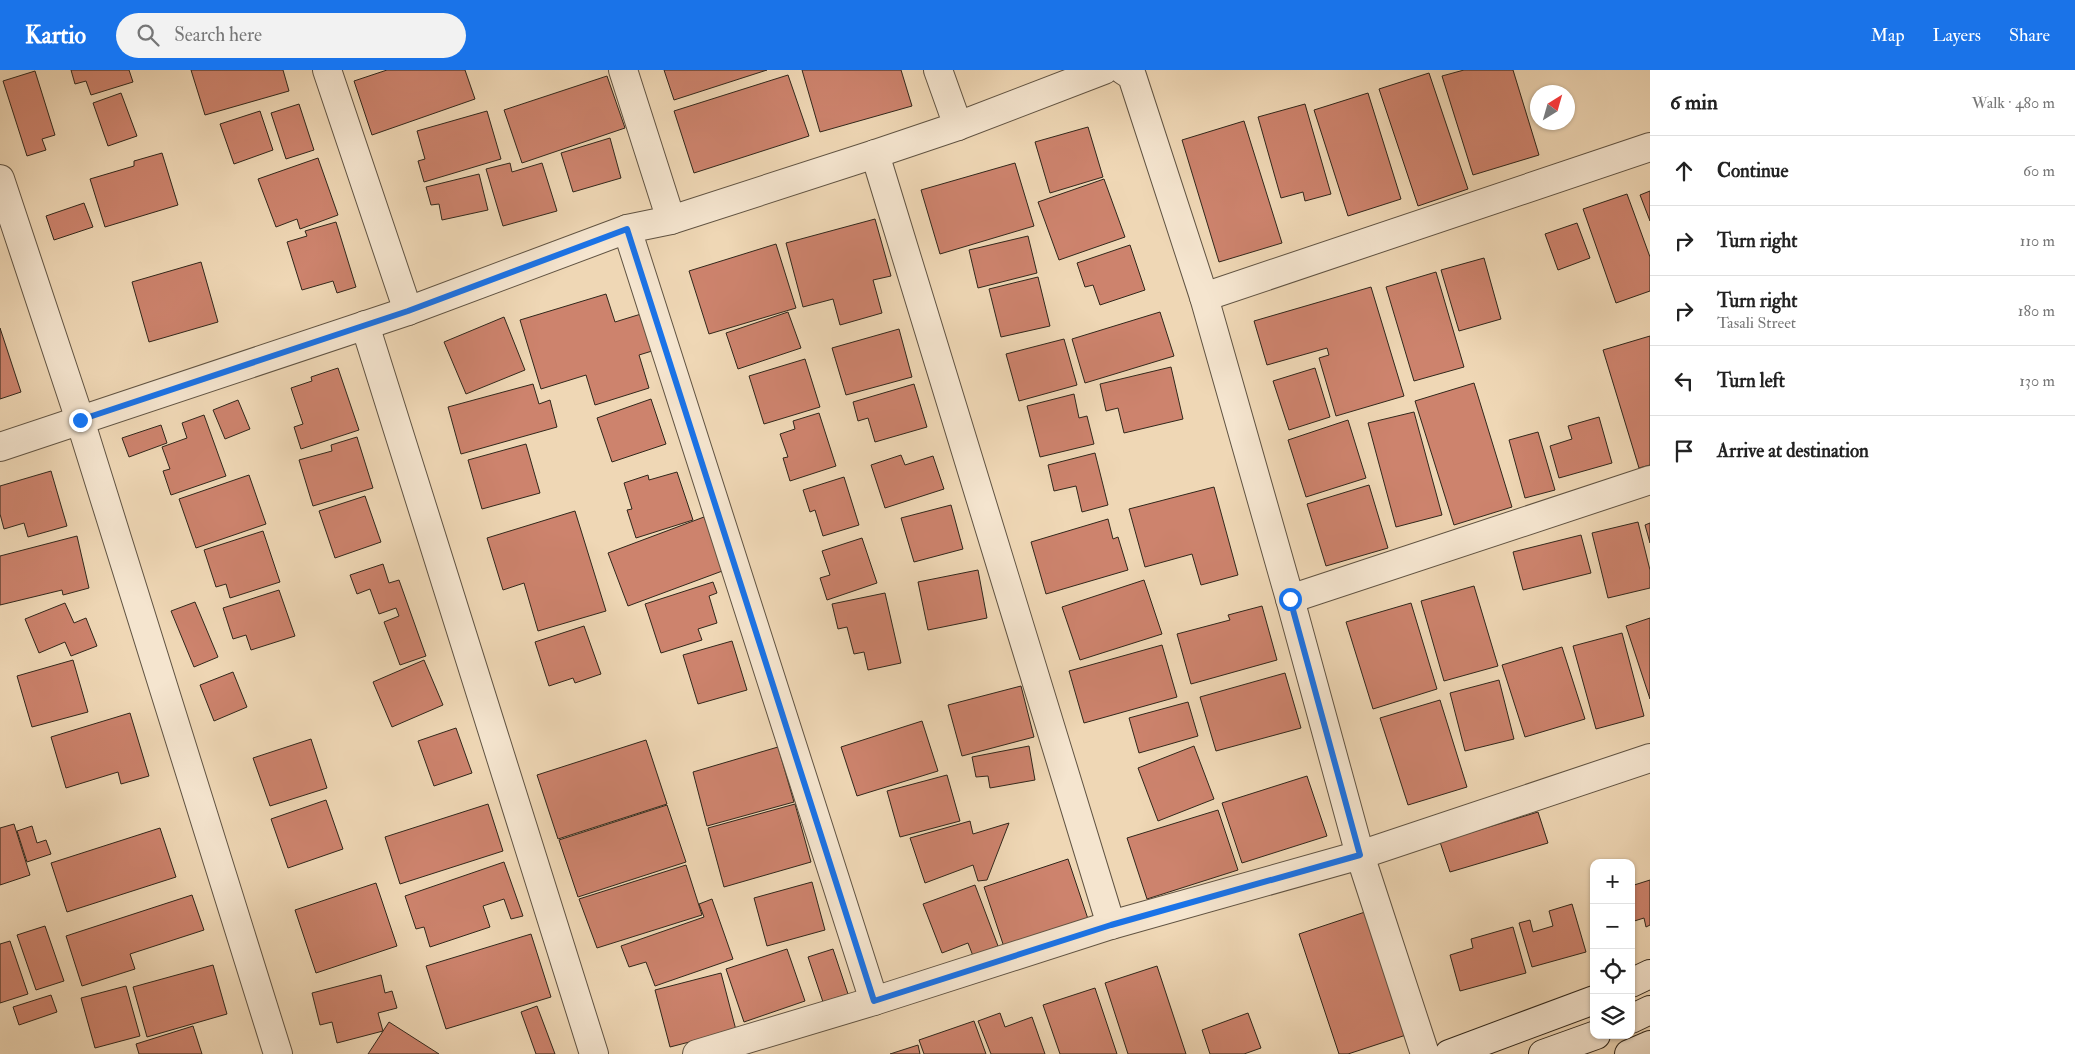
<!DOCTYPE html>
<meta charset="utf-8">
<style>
body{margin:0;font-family:"IM FELL Double Pica",serif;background:#f2f2f2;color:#222}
.controls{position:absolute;right:15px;bottom:15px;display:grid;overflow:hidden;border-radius:10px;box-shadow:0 1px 4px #0004}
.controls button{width:45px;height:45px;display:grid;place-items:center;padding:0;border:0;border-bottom:1px solid #e0e0e0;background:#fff;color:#222;font:25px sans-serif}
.compass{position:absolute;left:1530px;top:15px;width:45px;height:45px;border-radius:50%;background:#fff;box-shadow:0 1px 4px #0004;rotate:37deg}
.stop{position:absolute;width:15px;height:15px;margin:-11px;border:4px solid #1a73e8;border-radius:50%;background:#fff}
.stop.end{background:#1a73e8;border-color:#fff;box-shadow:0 1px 5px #0008}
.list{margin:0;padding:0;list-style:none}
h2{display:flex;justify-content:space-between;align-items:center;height:65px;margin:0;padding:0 20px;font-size:21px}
h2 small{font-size:16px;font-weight:400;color:#767676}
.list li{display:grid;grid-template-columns:32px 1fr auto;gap:15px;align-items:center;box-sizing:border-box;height:70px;padding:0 20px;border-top:1px solid #e0e0e0}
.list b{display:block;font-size:19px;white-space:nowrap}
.list p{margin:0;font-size:16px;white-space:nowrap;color:#767676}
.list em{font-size:16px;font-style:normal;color:#767676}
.icon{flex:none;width:28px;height:28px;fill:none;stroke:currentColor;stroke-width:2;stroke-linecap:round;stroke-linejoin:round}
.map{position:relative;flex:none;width:1650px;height:984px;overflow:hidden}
header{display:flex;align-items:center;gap:30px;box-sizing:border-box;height:70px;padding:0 25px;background:#1a73e8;color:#fff}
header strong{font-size:24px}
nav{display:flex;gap:28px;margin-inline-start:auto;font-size:18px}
.search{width:350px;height:45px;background:#f2f2f2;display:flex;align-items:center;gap:12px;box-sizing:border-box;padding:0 18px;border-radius:28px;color:#767676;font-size:19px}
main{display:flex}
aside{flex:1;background:#fff}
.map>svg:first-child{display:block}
.building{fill:#cd836d;stroke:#31271b}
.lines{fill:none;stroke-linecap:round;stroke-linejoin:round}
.street-casing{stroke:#605342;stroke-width:30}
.secondary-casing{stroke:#31271b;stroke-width:30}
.street{stroke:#f5e5cf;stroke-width:28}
.secondary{stroke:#f5e5cf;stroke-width:28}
.route{stroke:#1a73e8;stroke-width:6}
</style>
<header>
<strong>Kartio</strong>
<div class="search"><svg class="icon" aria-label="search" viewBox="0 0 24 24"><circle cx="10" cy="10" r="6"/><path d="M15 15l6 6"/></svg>Search here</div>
<nav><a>Map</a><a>Layers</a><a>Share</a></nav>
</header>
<main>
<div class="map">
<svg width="1650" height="984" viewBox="0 0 1650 984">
<rect width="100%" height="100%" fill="#efd7b5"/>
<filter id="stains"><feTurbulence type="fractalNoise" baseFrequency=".004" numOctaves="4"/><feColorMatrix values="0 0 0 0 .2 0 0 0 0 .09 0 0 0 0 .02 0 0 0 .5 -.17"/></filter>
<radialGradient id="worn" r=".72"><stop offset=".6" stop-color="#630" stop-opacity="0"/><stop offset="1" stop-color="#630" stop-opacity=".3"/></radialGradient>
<g class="building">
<path d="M71,0h58l4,12 -42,13 -5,-14 -11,3z"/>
<path d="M191,0h92l6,21 -84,24z"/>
<path d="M387,0h78l10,29 -103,36 -18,-54z"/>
<path d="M664,0h103l-93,30z"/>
<path d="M802,0h99l11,36 -92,26z"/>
<path d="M1464,0h49l26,85 -66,20 -31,-99z"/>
<path d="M35,1l20,64 -13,4 4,11 -19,6 -24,-75z"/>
<path d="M1429,3l39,116 -50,17 -39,-117z"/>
<path d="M788,5l21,61 -115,37 -20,-62z"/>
<path d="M607,6l18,52 -103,35 -18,-53z"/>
<path d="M121,23l16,43 -29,10 -15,-43z"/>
<path d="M1368,23l33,106 -53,17 -34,-106z"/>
<path d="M299,34l15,46 -28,9 -15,-46z"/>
<path d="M1305,34l26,90 -26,7 -2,-9 -22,6 -23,-81z"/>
<path d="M260,41l13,39 -39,14 -14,-40z"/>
<path d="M487,41l14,48 -77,23 -6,-21 7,-2 -8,-28z"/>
<path d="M1244,51l38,122 -63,19 -37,-122z"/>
<path d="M1088,57l15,50 -53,16 -15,-51z"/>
<path d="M610,68l11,40 -48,14 -12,-39z"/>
<path d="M162,83l16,52 -73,22 -15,-48 44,-13v-5z"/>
<path d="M318,88l20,57 -38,14 -3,-10 -21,8 -18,-48z"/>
<path d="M510,93l2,9 30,-9 15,48 -54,15 -17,-57z"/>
<path d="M1015,93l19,63 -94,28 -19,-64z"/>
<path d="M479,104l9,36 -46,10 -3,-16 -8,1 -5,-18z"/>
<path d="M1104,109l21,58 -66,23 -21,-58z"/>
<path d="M1650,121v30l-10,-26z"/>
<path d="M1627,124l23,63v34l-34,12 -33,-94z"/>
<path d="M84,133l9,24 -39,13 -8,-24z"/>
<path d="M875,149l16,57 -18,4 9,33 -42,12 -7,-26 -30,8 -17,-64z"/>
<path d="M336,152l20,65 -19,6 -4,-12 -31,9 -15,-48 20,-6 -2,-5z"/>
<path d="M1577,153l13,35 -32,12 -13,-36z"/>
<path d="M1028,166l9,37 -59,15 -9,-38z"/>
<path d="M776,174l20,64 -87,26 -20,-63z"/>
<path d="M1130,175l15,45 -45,15 -7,-20 -8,2 -8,-24z"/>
<path d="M1484,188l17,61 -42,12 -18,-61z"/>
<path d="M201,192l17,60 -69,20 -17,-60z"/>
<path d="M1436,202l28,95 -50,14 -28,-94z"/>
<path d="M1038,207l12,49 -49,11 -12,-48z"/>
<path d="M1371,217l33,109 -68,20 -17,-58 10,-3 -2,-7 -60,17 -13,-44z"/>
<path d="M606,224l9,28 26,-8 11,37 -13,4 10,33 -54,17 -9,-30 -45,14 -21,-69z"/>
<path d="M788,242l13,36 -63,21 -12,-36z"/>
<path d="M1160,242l14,44 -89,27 -13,-44z"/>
<path d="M504,247l21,53 -59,24 -22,-52z"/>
<path d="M0,258l21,64 -21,7z"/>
<path d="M899,259l13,48 -66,18 -14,-47z"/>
<path d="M1650,266v129l-11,3 -36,-118z"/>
<path d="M1064,269l13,46 -58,16 -13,-47z"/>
<path d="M805,289l15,48 -56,17 -15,-48z"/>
<path d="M1171,297l12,52 -59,14 -6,-25 -12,3 -6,-27z"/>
<path d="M338,298l21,62 -58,19 -7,-22 9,-3 -12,-36 21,-7 -1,-4z"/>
<path d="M1315,298l15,49 -41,13 -16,-49z"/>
<path d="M1474,313l38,124 -58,18 -39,-124z"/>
<path d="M533,314l6,20 11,-4 7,27 -96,27 -13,-47z"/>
<path d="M914,314l13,43 -52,15 -7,-24 -10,3 -5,-19z"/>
<path d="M1074,324l5,24 8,-2 7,28 -54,13 -13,-51z"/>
<path d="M651,329l15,45 -54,18 -15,-44z"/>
<path d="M238,330l12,29 -25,10 -12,-29z"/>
<path d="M1414,342l28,103 -46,12 -28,-104z"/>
<path d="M819,343l17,53 -46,15 -7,-23 5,-1 -8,-23 15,-5 -2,-8z"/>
<path d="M204,345l22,61 -55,19 -8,-24 7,-2 -8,-22 25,-9 -5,-15z"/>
<path d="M1599,347l13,46 -53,15 -9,-32 22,-7 -4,-13z"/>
<path d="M1348,350l18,58 -60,19 -18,-57z"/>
<path d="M161,355l6,18 -38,14 -7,-19z"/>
<path d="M1538,362l17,58 -30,8 -16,-58z"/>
<path d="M357,367l16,51 -60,18 -14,-46 33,-9 -1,-6z"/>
<path d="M526,374l14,49 -58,16 -14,-49z"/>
<path d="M1095,383l13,52 -26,7 -6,-26 -22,5 -6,-26z"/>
<path d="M901,385l4,10 28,-9 11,33 -59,19 -14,-43z"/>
<path d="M51,401l16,55 -39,11 -4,-14 -20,6 -4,-15v-28z"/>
<path d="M677,402l16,48 -57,18 -9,-28 5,-1 -8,-26 24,-8 1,5z"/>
<path d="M249,405l17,49 -70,24 -17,-49z"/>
<path d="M844,407l15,48 -36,11 -8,-26 -5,2 -7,-22z"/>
<path d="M1369,415l19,63 -62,18 -19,-62z"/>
<path d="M1214,417l24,88 -37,10 -9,-31 -47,13 -16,-58z"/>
<path d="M365,426l16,46 -46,16 -16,-47z"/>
<path d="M951,435l12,44 -49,13 -13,-44z"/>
<path d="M575,441l31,100 -68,20 -14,-48 -21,7 -16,-52z"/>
<path d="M704,447l21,53 -97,36 -20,-53z"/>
<path d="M1108,449l5,20 5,-2 10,33 -82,24 -15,-52z"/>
<path d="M1638,452l12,48v18l-42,10 -16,-65z"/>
<path d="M1650,453v20l-5,-18z"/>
<path d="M263,461l17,51 -50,16 -4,-14 -10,3 -12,-37z"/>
<path d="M1581,465l10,38 -68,17 -10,-38z"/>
<path d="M77,466l12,52 -26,7 -1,-5 -62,15v-49z"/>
<path d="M862,468l15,45 -50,17 -7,-22 10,-3 -8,-24z"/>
<path d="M383,494l6,19 10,-3 27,76 -26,9 -16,-43 15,-6 -3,-8 -17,6 -9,-25 -13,5 -7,-19z"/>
<path d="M978,500l9,48 -59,12 -10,-48z"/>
<path d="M1144,510l18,54 -82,26 -18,-53z"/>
<path d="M713,512l4,11 -8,3 8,27 -19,6 4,11 -41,13 -16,-49z"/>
<path d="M1474,516l24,80 -54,15 -23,-80z"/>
<path d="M279,520l16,46 -44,14 -5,-15 -13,4 -10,-31z"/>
<path d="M885,523l16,70 -33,7 -4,-18 -10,2 -7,-27 -9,2 -6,-25z"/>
<path d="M195,532l23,55 -24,10 -23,-56z"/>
<path d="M65,533l9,20 12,-5 11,28 -26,10 -6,-14 -26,11 -14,-34z"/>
<path d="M1411,533l26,86 -64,20 -27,-87z"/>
<path d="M1262,536l15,54 -86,24 -14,-50 53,-14 -2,-5z"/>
<path d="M1650,548v81l-24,-73z"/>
<path d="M584,556l17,48 -26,9 -2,-5 -24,8 -14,-44z"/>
<path d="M1622,563l22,83 -48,13 -23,-83z"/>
<path d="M732,571l15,49 -49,14 -15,-49z"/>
<path d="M1162,575l15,52 -93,26 -15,-52z"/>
<path d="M1562,577l23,72 -60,18 -23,-72z"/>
<path d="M73,590l15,52 -56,15 -15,-51z"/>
<path d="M424,590l19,45 -51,22 -19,-45z"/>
<path d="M233,602l14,35 -33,14 -14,-36z"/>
<path d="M1285,603l16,55 -85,23 -16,-54z"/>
<path d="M1499,610l15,59 -49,12 -15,-58z"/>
<path d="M1021,616l13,51 -72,19 -14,-51z"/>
<path d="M1440,630l27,87 -59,18 -28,-87z"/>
<path d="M1188,632l10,34 -59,17 -10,-35z"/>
<path d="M130,643l19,63 -28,8 -3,-12 -52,16 -15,-51z"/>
<path d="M922,651l16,50 -81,25 -16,-49z"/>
<path d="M456,658l16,45 -38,13 -16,-45z"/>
<path d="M311,669l16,49 -57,18 -17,-48z"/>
<path d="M646,670l21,64 -109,35 -21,-64z"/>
<path d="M1029,676l6,34 -45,8 -2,-12 -12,1 -4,-20z"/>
<path d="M1194,676l20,53 -56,22 -20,-53z"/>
<path d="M778,677l16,55 -87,24 -14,-54z"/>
<path d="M947,705l13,46 -60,16 -13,-46z"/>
<path d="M1307,706l20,60 -85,27 -20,-60z"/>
<path d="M326,730l17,49 -55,19 -17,-49z"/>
<path d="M488,734l15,47 -103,33 -15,-47z"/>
<path d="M795,734l16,58 -87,25 -16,-59z"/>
<path d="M667,735l19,57 -108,35 -19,-57z"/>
<path d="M1218,740l20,60 -91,29 -20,-61z"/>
<path d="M1538,742l10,31 -98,29 -10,-30z"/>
<path d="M970,751l3,13 36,-11 -22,57 -9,1 -5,-16 -48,18 -15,-45z"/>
<path d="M14,754l16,51 -30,10v-57z"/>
<path d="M32,756l5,17 9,-3 5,14 -24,8 -10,-31z"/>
<path d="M160,758l16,49 -109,35 -16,-49z"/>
<path d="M1068,789l20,60 -84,28 -20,-60z"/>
<path d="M504,792l19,54 -12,3 -7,-20 -21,7 7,21 -60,20 -6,-20 -8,2 -11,-33z"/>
<path d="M686,795l16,50 -105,33 -18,-49z"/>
<path d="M1650,810v45l-4,2 -2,-9 -13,4v-36z"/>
<path d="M812,812l13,48 -58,16 -13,-48z"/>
<path d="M376,813l21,63 -81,27 -21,-63z"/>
<path d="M975,815l23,61 -25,10 -5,-13 -26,10 -19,-49z"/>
<path d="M192,825l12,35 -74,24 5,15 -53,17 -16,-50z"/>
<path d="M712,829l21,60 -78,27 -9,-24 -17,5 -8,-21 83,-29 -5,-13z"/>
<path d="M1572,834l14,48 -54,15 -13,-44 11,-3 3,12 20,-6 -4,-15z"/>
<path d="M1365,842l41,123 -58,19h-9l-40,-120z"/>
<path d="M45,856l19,55 -28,9 -19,-55z"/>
<path d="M1513,857l13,46 -66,18 -10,-36 23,-7 -2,-9z"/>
<path d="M531,864l20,63 -105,32 -20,-63z"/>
<path d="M10,871l18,53 -28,9v-59z"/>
<path d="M787,879l18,52 -61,21 -18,-53z"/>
<path d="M833,879l15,45 -25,8 -15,-45z"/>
<path d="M213,895l14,49 -80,23 -14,-50z"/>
<path d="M1157,896l29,88h-58l-23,-71z"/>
<path d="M721,903l15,57 -66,17 -15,-57z"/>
<path d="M381,905l4,18 7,-2 5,17 -19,5 5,18 -46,12 -5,-21 -12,3 -8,-32z"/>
<path d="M126,916l14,50 -45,12 -14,-50z"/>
<path d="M1095,918l22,66h-57l-17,-49z"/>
<path d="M51,925l6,17 -38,13 -6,-18z"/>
<path d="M537,936l18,48h-19l-15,-42z"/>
<path d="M1000,943l5,14 27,-10 13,37h-54l-13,-33z"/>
<path d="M1248,943l13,35 -17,6h-34l-8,-24z"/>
<path d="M974,951l12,33h-62l-5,-14z"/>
<path d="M389,952l50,32h-71z"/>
<path d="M193,956l9,28h-63l-3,-10z"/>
<path d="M918,975l2,9h-30z"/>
</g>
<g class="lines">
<defs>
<g id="street">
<path d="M327,0l81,241"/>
<path d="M623,0l48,150"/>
<path d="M938,0l20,56"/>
<path d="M1123,0l9,6 72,221 86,302 70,256 65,199"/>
<path d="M875,84l236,771"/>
<path d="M0,109l80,241 198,634"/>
<path d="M627,159l247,772"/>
<path d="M1204,227l446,-150"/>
<path d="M365,255l229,729"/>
<path d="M0,377l408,-136 219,-82 44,-9 204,-66 83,-28 146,-56"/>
<path d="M1290,529l360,-119"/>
<path d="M697,984l177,-53 237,-76 249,-70 290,-97"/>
</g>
<g id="secondary">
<path d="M1631,913l19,-9"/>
<path d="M1631,949l19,-9"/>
<path d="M1449,984l145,-54"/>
<path d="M1543,984l53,-19"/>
<path d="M1629,984l21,-9"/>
</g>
</defs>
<use href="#street" class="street-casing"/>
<use href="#secondary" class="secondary-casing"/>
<use href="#street" class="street"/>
<use href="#secondary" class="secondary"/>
</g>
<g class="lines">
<path class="route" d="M80,350l328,-109 219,-82 247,772 237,-76 249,-70 -70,-256"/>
</g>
<rect width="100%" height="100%" filter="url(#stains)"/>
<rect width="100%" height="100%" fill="url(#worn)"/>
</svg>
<div class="controls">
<button>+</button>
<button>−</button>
<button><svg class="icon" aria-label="locate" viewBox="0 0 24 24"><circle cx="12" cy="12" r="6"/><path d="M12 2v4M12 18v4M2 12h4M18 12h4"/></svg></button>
<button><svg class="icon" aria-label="layers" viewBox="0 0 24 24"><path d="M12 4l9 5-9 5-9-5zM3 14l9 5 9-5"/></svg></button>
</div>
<svg class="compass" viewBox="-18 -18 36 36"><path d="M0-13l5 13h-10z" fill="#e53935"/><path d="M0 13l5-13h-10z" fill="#767676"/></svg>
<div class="stop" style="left:1290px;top:529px"></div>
<div class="stop end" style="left:80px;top:350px"></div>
</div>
<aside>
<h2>6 min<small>Walk · 480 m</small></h2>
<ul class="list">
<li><svg class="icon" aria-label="ahead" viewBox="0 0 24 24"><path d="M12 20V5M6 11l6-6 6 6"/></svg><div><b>Continue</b></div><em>60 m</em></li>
<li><svg class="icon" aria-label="right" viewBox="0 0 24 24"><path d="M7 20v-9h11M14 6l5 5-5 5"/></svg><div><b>Turn right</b></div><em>110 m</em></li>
<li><svg class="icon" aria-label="right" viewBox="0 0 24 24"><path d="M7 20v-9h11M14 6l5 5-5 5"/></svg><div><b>Turn right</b><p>Tasali Street</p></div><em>180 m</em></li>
<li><svg class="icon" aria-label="left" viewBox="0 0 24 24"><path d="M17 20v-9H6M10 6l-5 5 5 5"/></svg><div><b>Turn left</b></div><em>130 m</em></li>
<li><svg class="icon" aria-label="arrive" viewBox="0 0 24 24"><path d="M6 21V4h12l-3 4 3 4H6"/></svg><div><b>Arrive at destination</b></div></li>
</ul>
</aside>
</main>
